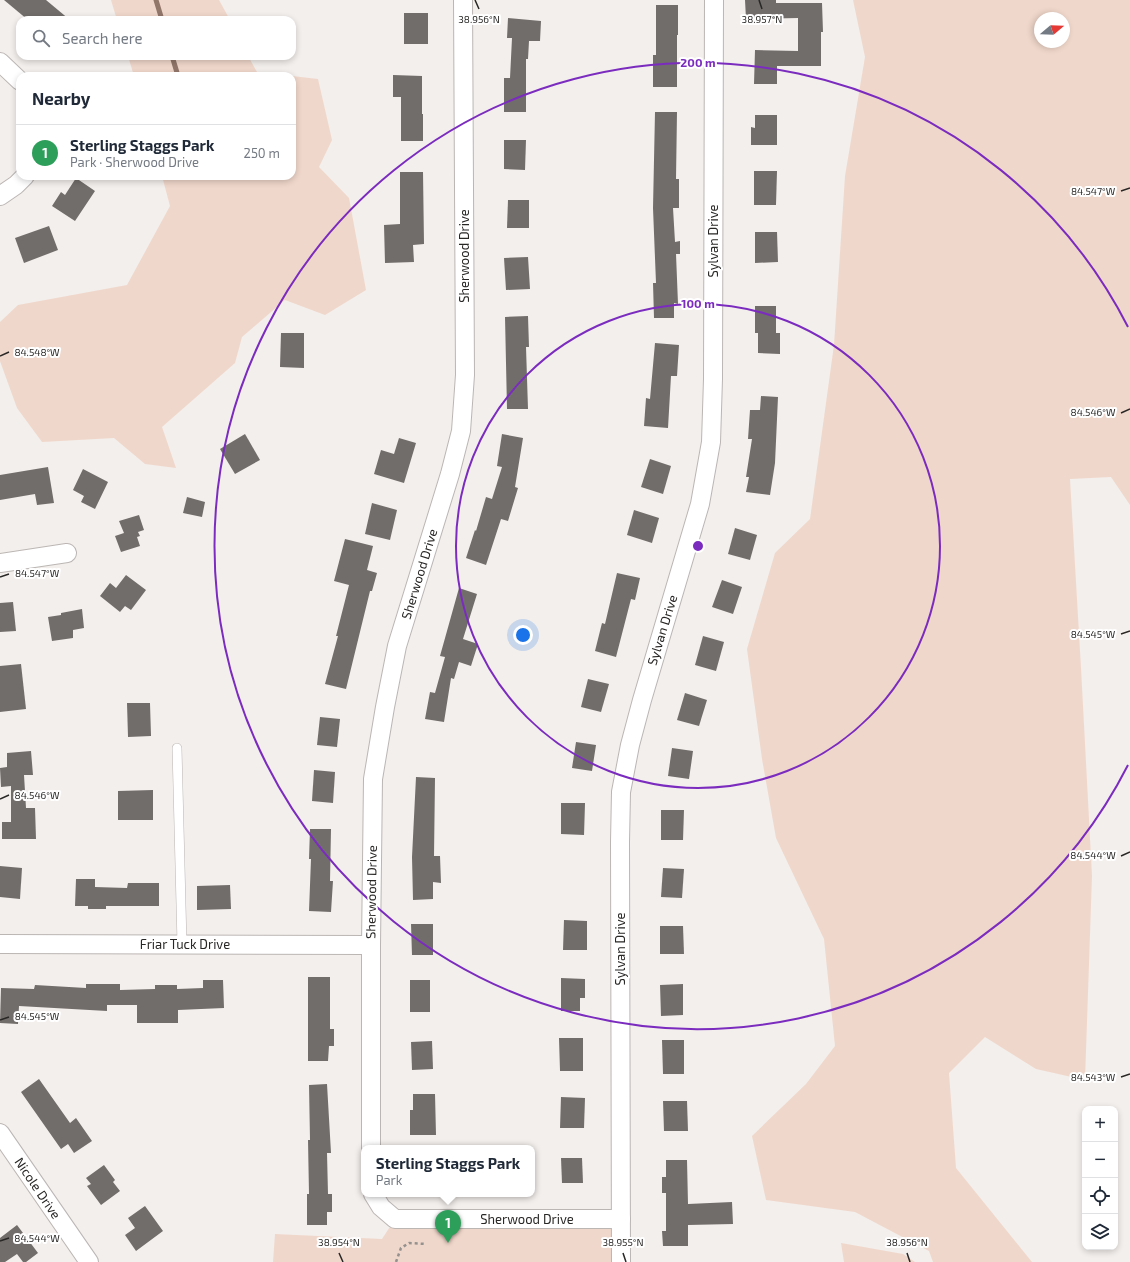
<!DOCTYPE html>
<meta charset="utf-8">
<style>
body{margin:0;font-family:"Exo 2",sans-serif;background:#f6f6f7;color:#1f2937}
.controls{position:absolute;right:12px;bottom:12px;display:grid;overflow:hidden;border-radius:8px;box-shadow:0 2px 6px #0003}
.controls button{width:36px;height:36px;display:grid;place-items:center;padding:0;border:0;border-bottom:1px solid #e0e1e3;background:#fff;color:#1f2937;font:20px sans-serif}
.compass{position:absolute;left:1034px;top:12px;width:36px;height:36px;border-radius:50%;background:#fff;box-shadow:0 2px 6px #0003;rotate:71deg}
.you{position:absolute;left:523px;top:635px;width:14px;height:14px;margin:-10px;border:3px solid #fff;border-radius:50%;background:#1a73e8;box-shadow:0 0 0 6px #1a73e833}
.badge{display:grid;place-items:center;width:26px;height:26px;border-radius:50%;background:#db2777;color:#fff;font-size:13px;font-weight:700}
.pin{position:absolute;translate:-50% -33px;filter:drop-shadow(0 1px 2px #0008)}
.pin::after{content:'';position:absolute;top:21px;width:14px;height:12px;background:inherit;clip-path:polygon(0 0,100% 0,50% 100%)}
.popup{position:absolute;left:361px;top:1145px;width:174px;height:52px;box-sizing:border-box;display:grid;place-content:center;border-radius:8px;background:#fff;filter:drop-shadow(0 1px 3px #0005);font-size:13px;white-space:nowrap;color:#747a83}
.popup b{font-size:15px;color:#1f2937}
.popup::after{content:'';position:absolute;left:50%;top:100%;margin-left:-8px;border:8px solid transparent;border-top-color:#fff}
.list{margin:0;padding:0;list-style:none}
h2{display:flex;justify-content:space-between;align-items:center;height:52px;margin:0;padding:0 16px;font-size:17px}
h2 small{font-size:13px;font-weight:400;color:#747a83}
.list li{display:grid;grid-template-columns:26px 1fr auto;gap:12px;align-items:center;box-sizing:border-box;height:56px;padding:0 16px;border-top:1px solid #e0e1e3}
.list b{display:block;font-size:15px;white-space:nowrap}
.list p{margin:0;font-size:13px;white-space:nowrap;color:#747a83}
.list em{font-size:13px;font-style:normal;color:#747a83}
.icon{flex:none;width:22px;height:22px;fill:none;stroke:currentColor;stroke-width:2;stroke-linecap:round;stroke-linejoin:round}
.map{position:relative;flex:none;width:1130px;height:1262px;overflow:hidden}
.search{position:absolute;background:#fff;box-shadow:0 2px 6px #0003;left:16px;top:16px;width:280px;height:44px;display:flex;align-items:center;gap:10px;box-sizing:border-box;padding:0 14px;border-radius:12px;color:#747a83;font-size:15px}
.panel{position:absolute;background:#fff;box-shadow:0 2px 6px #0003;left:16px;top:72px;width:280px;height:108px;border-radius:12px}
.map>svg:first-child{display:block}
.green{fill:#f0d7cb;fill-rule:evenodd}
.lines{fill:none;stroke-linecap:round;stroke-linejoin:round}
.stream{stroke:#91766a;stroke-width:5}
.building{fill:#716d6b}
.lane-casing{stroke:#bbb6b4;stroke-width:10}
.street-casing{stroke:#bbb6b4;stroke-width:20}
.path{stroke:#94918e;stroke-width:2.5;stroke-dasharray:3 3;stroke-linecap:butt}
.lane{stroke:#fff;stroke-width:9}
.street{stroke:#fff;stroke-width:18}
.ticks{fill:none;stroke:#292726;stroke-width:1.5}
.ring{fill:none;stroke:#7b2cbf;stroke-width:2}
.labels{text-anchor:middle;dominant-baseline:central;stroke-width:4;stroke-linejoin:round;paint-order:stroke}
.street-label{font-size:13px;fill:#292726;stroke:#fff}
.ticks-label{font-size:10px;text-anchor:middle;fill:#292726;stroke:#fff;stroke-width:4;stroke-linejoin:round;paint-order:stroke}
.centre{fill:#7b2cbf;stroke:#fff;stroke-width:2}
.ring-label{font-size:12px;text-anchor:middle;font-weight:bold;fill:#7b2cbf;stroke:#fff;stroke-width:4;stroke-linejoin:round;paint-order:stroke}
</style>
<div class="map">
<svg width="1130" height="1262" viewBox="0 0 1130 1262">
<rect width="100%" height="100%" fill="#f3efec"/>
<g class="green">
<path d="M111,0h108l11,20h-113z"/>
<path d="M853,0h277v505l-19,-28 -41,2 11,189 11,208 -7,204 -49,-11 -51,-32 -36,36 7,95 76,94h-99l-4,-11 -74,-39 -89,-12 -14,-64 54,-52 29,-38 -11,-107 -48,-101 -14,-79 -15,-110 28,-96 35,-34 24,-174 11,-169 20,-119zM1040,18h24v24h-24z"/>
<path d="M128,56h120l9,16 34,4h-157z"/>
<path d="M292,76l26,3 14,61 -13,27 30,31 17,92 -41,25 -40,-15 -43,37 -7,26 -73,64 14,41 -31,-4 -31,-26 -72,4 -25,-34 -17,-47v-39l18,-17 109,-20 43,-79 -8,-30h130z"/>
<path d="M395,1219h226v43h-348l2,-28 107,5z"/>
<path d="M841,1243l62,11 12,8h-71z"/>
</g>
<g class="lines">
<g class="stream">
<path d="M156,0l6,20"/>
<path d="M172,56l6,20"/>
</g>
</g>
<g class="building">
<path d="M4,0h42l24,20h-42z"/>
<path d="M745,0h31v3h46l1,29h-2v34h-44v18h-23l1,-34 43,1v-33l-52,1z"/>
<path d="M656,5h22v30h-1v52h-24v-32h3z"/>
<rect x="404" y="13" width="24" height="31"/>
<path d="M508,18l33,3 -1,20h-11l-1,18h-2v53h-22v-34h6l2,-40h-5z"/>
<path d="M393,75l29,1v38h1v27h-22v-44h-8z"/>
<path d="M655,112h22l-1,67h3v29h-6l2,34 5,-1v13h-4l2,50 -4,-1v15h-20l-1,-35h3l-3,-75z"/>
<path d="M755,115h22v30h-26v-18l4,1z"/>
<path d="M504,140h22l-1,30 -21,-1z"/>
<path d="M754,171h23l-1,34h-22z"/>
<path d="M400,172h23l1,72 -11,1 1,17 -29,1 -1,-38 16,-1z"/>
<path d="M76,178l19,13 -20,30 -23,-15 9,-14 4,3z"/>
<path d="M508,200h21v28h-22z"/>
<path d="M49,226l9,24 -34,13 -9,-25z"/>
<path d="M755,232h22l1,30 -23,1z"/>
<path d="M528,257l2,32 -24,1 -2,-32z"/>
<path d="M755,306h21v27h4v21l-22,-1v-20h-3z"/>
<path d="M528,316l1,31h-3l2,62h-21l-2,-92z"/>
<path d="M281,333h23v35l-24,-1z"/>
<path d="M655,343l24,2 -2,31h-6l-3,52 -24,-2 2,-28 4,1z"/>
<path d="M761,396l17,1 -3,66 -5,32 -24,-3 3,-15h-3l6,-38h-4l2,-29h10z"/>
<path d="M245,434l15,26 -25,14 -15,-25z"/>
<path d="M502,434l21,4 -8,49 3,1 -10,33 -7,-2 -15,46 -20,-7 9,-28 1,1 10,-34 6,2 10,-32 -5,-1z"/>
<path d="M399,438l17,5 -12,40 -30,-9 7,-24 13,4z"/>
<path d="M650,459l21,7 -8,28 -22,-7z"/>
<path d="M48,467l6,36 -17,2 -2,-11 -35,6v-25z"/>
<path d="M83,469l25,13 -13,27 -14,-7 3,-6 -11,-6z"/>
<path d="M187,497l18,5 -3,15 -19,-4z"/>
<path d="M372,503l25,7 -7,30 -25,-6z"/>
<path d="M634,510l25,8 -7,25 -25,-8z"/>
<path d="M139,515l5,15 -6,2 2,4 -3,1 3,9 -19,6 -6,-16 9,-3 -5,-12z"/>
<path d="M735,528l22,7 -7,25 -22,-6z"/>
<path d="M345,539l28,7 -6,24 10,3 -5,18h-2l-24,98 -21,-5 13,-48h-2l13,-51 -15,-4z"/>
<path d="M617,573l23,5 -5,22 -4,-1 -15,58 -21,-6 7,-28 3,1z"/>
<path d="M126,575l20,15 -15,20 -6,-4 -5,6 -20,-16 10,-13 6,5z"/>
<path d="M722,580l20,7 -9,27 -21,-7z"/>
<path d="M459,588l18,6 -14,45 15,5 -7,22 -12,-4 -5,17 -3,-1 -7,44 -19,-3 5,-27 5,1 10,-36 -5,-1z"/>
<path d="M13,602l3,29 -16,1v-29z"/>
<path d="M82,609l2,19 -11,2v8l-21,3 -4,-24 13,-2v-2z"/>
<path d="M703,636l21,6 -8,29 -21,-6z"/>
<path d="M21,664l5,45 -26,3v-46z"/>
<path d="M588,679l21,5 -8,28 -20,-5z"/>
<path d="M685,693l22,7 -8,26 -22,-6z"/>
<path d="M127,703h23l1,33 -23,1z"/>
<path d="M320,717l20,2 -3,28 -20,-2z"/>
<path d="M576,742l20,3 -4,26 -20,-3z"/>
<path d="M672,748l21,3 -4,28 -21,-3z"/>
<path d="M31,751l2,24h-9l2,33h9l1,31h-34v-17h9v-36l-10,1 -1,-19 7,-1v-14z"/>
<path d="M314,770l21,2 -2,31 -21,-2z"/>
<path d="M416,777l19,1 -1,78h6l1,27 -8,-1v17l-20,1 -1,-43z"/>
<path d="M153,790v30h-35v-29z"/>
<path d="M561,803h24l-1,32 -23,-1z"/>
<path d="M661,810h23l-1,30h-22z"/>
<path d="M310,829h21l-1,52h3l-2,31 -22,-1 2,-52h-2z"/>
<path d="M0,866l22,2 -2,31 -20,-2z"/>
<path d="M663,868l21,1 -2,29 -21,-1z"/>
<path d="M76,879h19v8l32,1 1,-5h31v23h-53v3h-18v-3h-13z"/>
<path d="M230,885l1,24 -34,1v-24z"/>
<path d="M564,920l23,1v29h-24z"/>
<path d="M411,924h22v31h-21z"/>
<path d="M660,926h23l1,28h-24z"/>
<path d="M308,977h22v52h4v17h-5l-1,15h-20z"/>
<path d="M561,978l24,1v19h-5v13h-19z"/>
<path d="M203,980h20l1,28 -46,2v13h-41v-18h-30v6l-88,-5 -1,18 -18,-1 1,-35 33,1 1,-4 51,3v-4h34v6l35,-1v-4h22v4l26,-1z"/>
<rect x="410" y="980" width="20" height="32"/>
<path d="M683,984v31l-22,1 -1,-31z"/>
<path d="M559,1038h24v33h-23z"/>
<path d="M662,1040h22v34h-21z"/>
<path d="M432,1041l1,28 -21,1 -1,-28z"/>
<path d="M39,1079l31,44 6,-5 16,23 -18,12 -6,-9 -7,5 -40,-57z"/>
<path d="M327,1084l4,69h-4l1,41h4v18h-5v13h-20v-31h2l-1,-54h2l-1,-55z"/>
<path d="M413,1094h22l1,41h-26v-25h3z"/>
<path d="M561,1097l24,1 -1,30h-24z"/>
<path d="M663,1101h24l1,30h-24z"/>
<path d="M561,1158h21l1,25h-21z"/>
<path d="M666,1160h21l1,44 44,-2 1,22 -45,1v21h-25l-1,-15h4v-38h-4v-16h4z"/>
<path d="M104,1165l11,15 -2,2 7,9 -19,14 -14,-19 4,-2 -5,-6z"/>
<path d="M145,1206l18,25 -27,20 -11,-16 10,-7 -7,-10z"/>
<path d="M17,1225l21,28 -12,9h-3l-6,-8 -12,8h-5v-24z"/>
</g>
<g class="lines">
<defs>
<path id="lane" d="M177,748l5,196"/>
<g id="street">
<path d="M0,62l20,19"/>
<path d="M0,196l16,-11 9,-9"/>
<path d="M0,563l67,-10"/>
<path d="M0,944l371,1"/>
<path d="M0,1133l89,129"/>
<path d="M371,1148v-203l2,-166 12,-72 12,-61 53,-172 11,-43 4,-56 -2,-375"/>
<path d="M373,1194l8,13 14,12h226"/>
<path d="M621,1262l-1,-420 1,-50 9,-47 12,-45 58,-196 11,-62 2,-63 1,-379"/>
</g>
</defs>
<use href="#lane" class="lane-casing"/>
<use href="#street" class="street-casing"/>
<path class="path" d="M396,1262l5,-14 8,-5 17,1"/>
<use href="#lane" class="lane"/>
<use href="#street" class="street"/>
</g>
<path class="ticks" d="M475,0l4,9M759,0l3,9M1121,191l9,-3M0,356l9,-4M1121,413l9,-4M0,577l9,-3M1121,634l9,-3M0,799l9,-4M1121,856l9,-4M0,1020l9,-3M1121,1077l9,-3M0,1241l9,-3M339,1253l4,9M623,1253l3,9M907,1253l3,9"/>
<g class="ring">
<circle cx="698" cy="546" r="242"/>
<path d="M1128 765A483 483 0 1 1 1128 327"/>
</g>
<g class="labels">
<g class="street-label">
<text transform="translate(713 241) rotate(-90)">Sylvan Drive</text>
<text transform="translate(464 256) rotate(-90)">Sherwood Drive</text>
<text transform="translate(419 574) rotate(-73)">Sherwood Drive</text>
<text transform="translate(662 630) rotate(-73)">Sylvan Drive</text>
<text transform="translate(371 892) rotate(-89)">Sherwood Drive</text>
<text x="185" y="944">Friar Tuck Drive</text>
<text transform="translate(620 949) rotate(-90)">Sylvan Drive</text>
<text transform="translate(38 1188) rotate(56)">Nicole Drive</text>
<text x="527" y="1219">Sherwood Drive</text>
</g>
</g>
<g class="ticks-label">
<text x="479" y="23">38.956°N</text>
<text x="762" y="23">38.957°N</text>
<text x="1093" y="195">84.547°W</text>
<text x="37" y="356">84.548°W</text>
<text x="1093" y="416">84.546°W</text>
<text x="37" y="577">84.547°W</text>
<text x="1093" y="638">84.545°W</text>
<text x="37" y="799">84.546°W</text>
<text x="1093" y="859">84.544°W</text>
<text x="37" y="1020">84.545°W</text>
<text x="1093" y="1081">84.543°W</text>
<text x="37" y="1242">84.544°W</text>
<text x="339" y="1246">38.954°N</text>
<text x="623" y="1246">38.955°N</text>
<text x="907" y="1246">38.956°N</text>
</g>
<circle cx="698" cy="546" r="6" class="centre"/>
<g class="ring-label">
<text x="698" y="67">200 m</text>
<text x="698" y="308">100 m</text>
</g>
</svg>
<div class="controls">
<button>+</button>
<button>−</button>
<button><svg class="icon" aria-label="locate" viewBox="0 0 24 24"><circle cx="12" cy="12" r="6"/><path d="M12 2v4M12 18v4M2 12h4M18 12h4"/></svg></button>
<button><svg class="icon" aria-label="layers" viewBox="0 0 24 24"><path d="M12 4l9 5-9 5-9-5zM3 14l9 5 9-5"/></svg></button>
</div>
<svg class="compass" viewBox="-18 -18 36 36"><path d="M0-13l5 13h-10z" fill="#e53935"/><path d="M0 13l5-13h-10z" fill="#747a83"/></svg>
<div class="you"></div>
<div class="pin badge" style="left:448px;top:1243px;background:#2e9e5b">1</div>
<div class="popup"><b>Sterling Staggs Park</b>Park</div>
<div class="search"><svg class="icon" aria-label="search" viewBox="0 0 24 24"><circle cx="10" cy="10" r="6"/><path d="M15 15l6 6"/></svg>Search here</div>
<section class="panel">
<h2>Nearby<small></small></h2>
<ul class="list">
<li><span class="badge" style="background:#2e9e5b">1</span><div><b>Sterling Staggs Park</b><p>Park · Sherwood Drive</p></div><em>250 m</em></li>
</ul>
</section>
</div>
